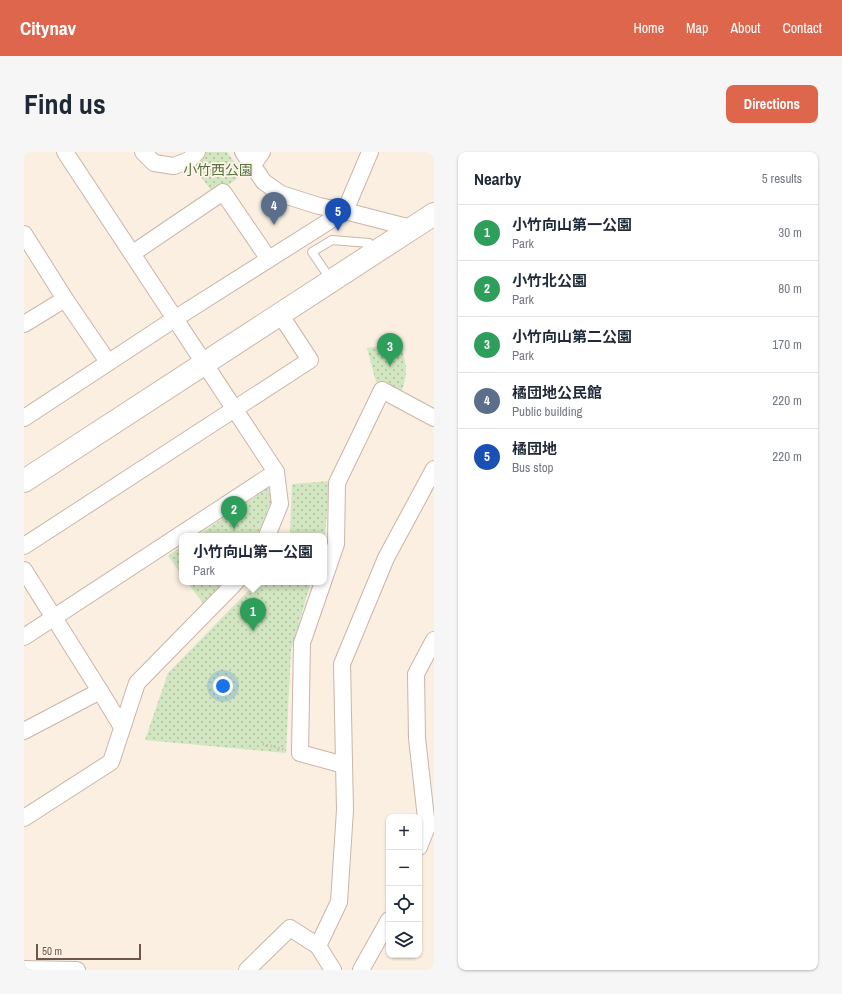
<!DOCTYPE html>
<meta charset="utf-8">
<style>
body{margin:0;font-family:"Archivo Narrow","Noto Sans JP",sans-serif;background:#f6f6f7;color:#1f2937}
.controls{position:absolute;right:12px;bottom:12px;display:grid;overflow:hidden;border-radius:8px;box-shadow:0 1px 3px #0004}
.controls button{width:36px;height:36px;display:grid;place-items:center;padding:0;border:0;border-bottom:1px solid #e0e1e3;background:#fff;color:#1f2937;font:20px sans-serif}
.scale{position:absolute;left:12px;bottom:10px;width:105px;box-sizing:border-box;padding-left:4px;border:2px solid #6f554a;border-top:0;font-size:11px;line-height:14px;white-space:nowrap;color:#6f554a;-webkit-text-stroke:3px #fef3e6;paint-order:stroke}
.you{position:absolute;left:199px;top:534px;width:14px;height:14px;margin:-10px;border:3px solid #fff;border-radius:50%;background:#1a73e8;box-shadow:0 0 0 6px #1a73e833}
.badge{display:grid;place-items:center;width:26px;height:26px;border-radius:50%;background:#dd664d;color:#fff;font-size:13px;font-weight:700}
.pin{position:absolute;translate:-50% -33px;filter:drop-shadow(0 1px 2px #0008)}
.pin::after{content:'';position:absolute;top:21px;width:14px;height:12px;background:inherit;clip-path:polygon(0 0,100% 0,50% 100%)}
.popup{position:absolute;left:155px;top:381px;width:148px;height:52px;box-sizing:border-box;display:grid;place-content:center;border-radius:8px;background:#fff;filter:drop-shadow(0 1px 3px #0005);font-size:13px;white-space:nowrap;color:#747a83}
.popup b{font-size:15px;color:#1f2937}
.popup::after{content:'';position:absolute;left:50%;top:100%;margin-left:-8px;border:8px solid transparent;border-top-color:#fff}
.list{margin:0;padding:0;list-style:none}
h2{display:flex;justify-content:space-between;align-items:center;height:52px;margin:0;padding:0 16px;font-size:17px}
h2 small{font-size:13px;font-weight:400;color:#747a83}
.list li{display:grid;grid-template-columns:26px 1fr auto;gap:12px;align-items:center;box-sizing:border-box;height:56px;padding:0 16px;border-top:1px solid #e0e1e3}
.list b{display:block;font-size:15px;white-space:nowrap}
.list p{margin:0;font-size:13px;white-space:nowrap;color:#747a83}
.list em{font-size:13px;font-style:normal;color:#747a83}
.icon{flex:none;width:22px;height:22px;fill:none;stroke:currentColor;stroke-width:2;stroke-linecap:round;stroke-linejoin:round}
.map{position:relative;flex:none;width:410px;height:818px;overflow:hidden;border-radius:8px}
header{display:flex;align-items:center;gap:24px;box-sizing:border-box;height:56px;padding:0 20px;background:#dd664d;color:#fff}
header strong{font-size:19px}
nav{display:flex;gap:22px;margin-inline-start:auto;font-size:14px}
.intro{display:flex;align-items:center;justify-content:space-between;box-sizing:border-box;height:96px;padding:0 24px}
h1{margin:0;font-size:28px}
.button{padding:10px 18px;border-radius:8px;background:#dd664d;color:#fff;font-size:14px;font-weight:700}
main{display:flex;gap:24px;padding:0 24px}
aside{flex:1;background:#fff;border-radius:8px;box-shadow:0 1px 3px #0004}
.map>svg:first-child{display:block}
.park{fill:url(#park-dots)}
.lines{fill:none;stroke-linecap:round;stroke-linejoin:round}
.lane-casing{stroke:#c9b6a9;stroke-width:10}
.street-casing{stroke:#c9b6a9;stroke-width:18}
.secondary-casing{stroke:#cfb8a9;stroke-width:24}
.path{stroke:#d2af9e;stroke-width:2.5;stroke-dasharray:1 3;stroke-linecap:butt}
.lane{stroke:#fff;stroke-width:8}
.street{stroke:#fff;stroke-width:16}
.secondary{stroke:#fff;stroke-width:22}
.labels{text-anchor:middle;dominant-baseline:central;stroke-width:3.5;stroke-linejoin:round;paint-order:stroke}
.park-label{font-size:14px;fill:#547442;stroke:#fef3e6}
</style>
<header>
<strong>Citynav</strong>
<nav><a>Home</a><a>Map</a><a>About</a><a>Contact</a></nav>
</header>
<div class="intro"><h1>Find us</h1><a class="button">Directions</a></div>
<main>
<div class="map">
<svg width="410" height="818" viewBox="0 0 410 818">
<defs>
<pattern id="park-dots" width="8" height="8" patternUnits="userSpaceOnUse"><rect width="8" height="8" fill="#d2e6c1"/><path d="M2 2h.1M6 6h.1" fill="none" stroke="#afbd9f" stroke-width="1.8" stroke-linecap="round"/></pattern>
</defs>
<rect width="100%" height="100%" fill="#faefe1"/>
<g class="park">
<path d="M177,0h26l16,22 -28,21 -26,-33z"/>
<path d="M375,191c8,21 10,30 1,52l-24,-13 -9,-34z"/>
<path d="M306,329l-6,64v-9h-34l2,-52z"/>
<path d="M245,335l2,15 -14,34h-60z"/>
<path d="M158,394v29l-14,-19z"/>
<path d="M163,430h36l-20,21z"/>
<path d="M233,430h54l-20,68 -5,103 -141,-13 23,-67z"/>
</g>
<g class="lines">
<defs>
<path id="lane" d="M307,128l-19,-28 20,-12 37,3 6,8"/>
<g id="street">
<path d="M41,0l211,320 4,32 -13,32"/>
<path d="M119,0l11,11 20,3 15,-6 8,-8"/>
<path d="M219,0l21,30 17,12 38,12 26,5 66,17"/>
<path d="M229,13l9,-13"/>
<path d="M0,82l41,65 -41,25"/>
<path d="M109,101l90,-61 45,66"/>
<path d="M41,147l43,63"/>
<path d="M0,266l152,-100 169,-107 25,-59"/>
<path d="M0,394l286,-186 -30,-46"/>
<path d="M0,418l76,121 -76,40"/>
<path d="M300,427l12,-35 1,-61 45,-93 52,28"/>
<path d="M299,430l-21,61 -2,110 44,12"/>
<path d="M0,485l252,-165"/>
<path d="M76,539l22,36"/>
<path d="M0,666l87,-56 26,-79 99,-101"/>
<path d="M395,695l8,-20 -10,-89 -1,-64 18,-34"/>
<path d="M294,794l15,24"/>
<path d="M0,817l53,1"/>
<path d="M223,818l43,-42 28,18 21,-44 6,-92 -3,-146 44,-106 48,-89"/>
<path d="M337,818l28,-50"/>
</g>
<path id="secondary" d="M0,329l410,-267"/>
</defs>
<use href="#lane" class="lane-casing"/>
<use href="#street" class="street-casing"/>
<use href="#secondary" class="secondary-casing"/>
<path class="path" d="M239,592l23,6"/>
<use href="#lane" class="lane"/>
<use href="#street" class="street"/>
<use href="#secondary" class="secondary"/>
</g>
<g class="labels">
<g class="park-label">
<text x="194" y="18">小竹西公園</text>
</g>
</g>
</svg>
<div class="controls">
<button>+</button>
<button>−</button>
<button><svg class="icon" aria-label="locate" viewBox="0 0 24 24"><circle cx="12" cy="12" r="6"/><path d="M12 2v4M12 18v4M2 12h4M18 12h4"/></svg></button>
<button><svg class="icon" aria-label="layers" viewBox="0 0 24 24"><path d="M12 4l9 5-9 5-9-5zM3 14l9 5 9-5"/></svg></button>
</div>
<div class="scale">50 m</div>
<div class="you"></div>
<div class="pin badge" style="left:229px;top:479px;background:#2e9e5b">1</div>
<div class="popup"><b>小竹向山第一公園</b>Park</div>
<div class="pin badge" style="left:210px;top:377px;background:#2e9e5b">2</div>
<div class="pin badge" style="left:366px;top:214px;background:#2e9e5b">3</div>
<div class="pin badge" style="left:250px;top:73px;background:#5c6f8a">4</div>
<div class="pin badge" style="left:314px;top:79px;background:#1a4fb4">5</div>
</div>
<aside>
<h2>Nearby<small>5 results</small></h2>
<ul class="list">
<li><span class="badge" style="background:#2e9e5b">1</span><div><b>小竹向山第一公園</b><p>Park</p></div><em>30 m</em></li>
<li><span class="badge" style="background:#2e9e5b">2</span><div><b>小竹北公園</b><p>Park</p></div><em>80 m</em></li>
<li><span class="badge" style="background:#2e9e5b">3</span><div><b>小竹向山第二公園</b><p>Park</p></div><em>170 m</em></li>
<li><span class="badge" style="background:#5c6f8a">4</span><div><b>橘団地公民館</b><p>Public building</p></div><em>220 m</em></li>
<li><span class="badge" style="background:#1a4fb4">5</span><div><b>橘団地</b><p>Bus stop</p></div><em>220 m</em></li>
</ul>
</aside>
</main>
